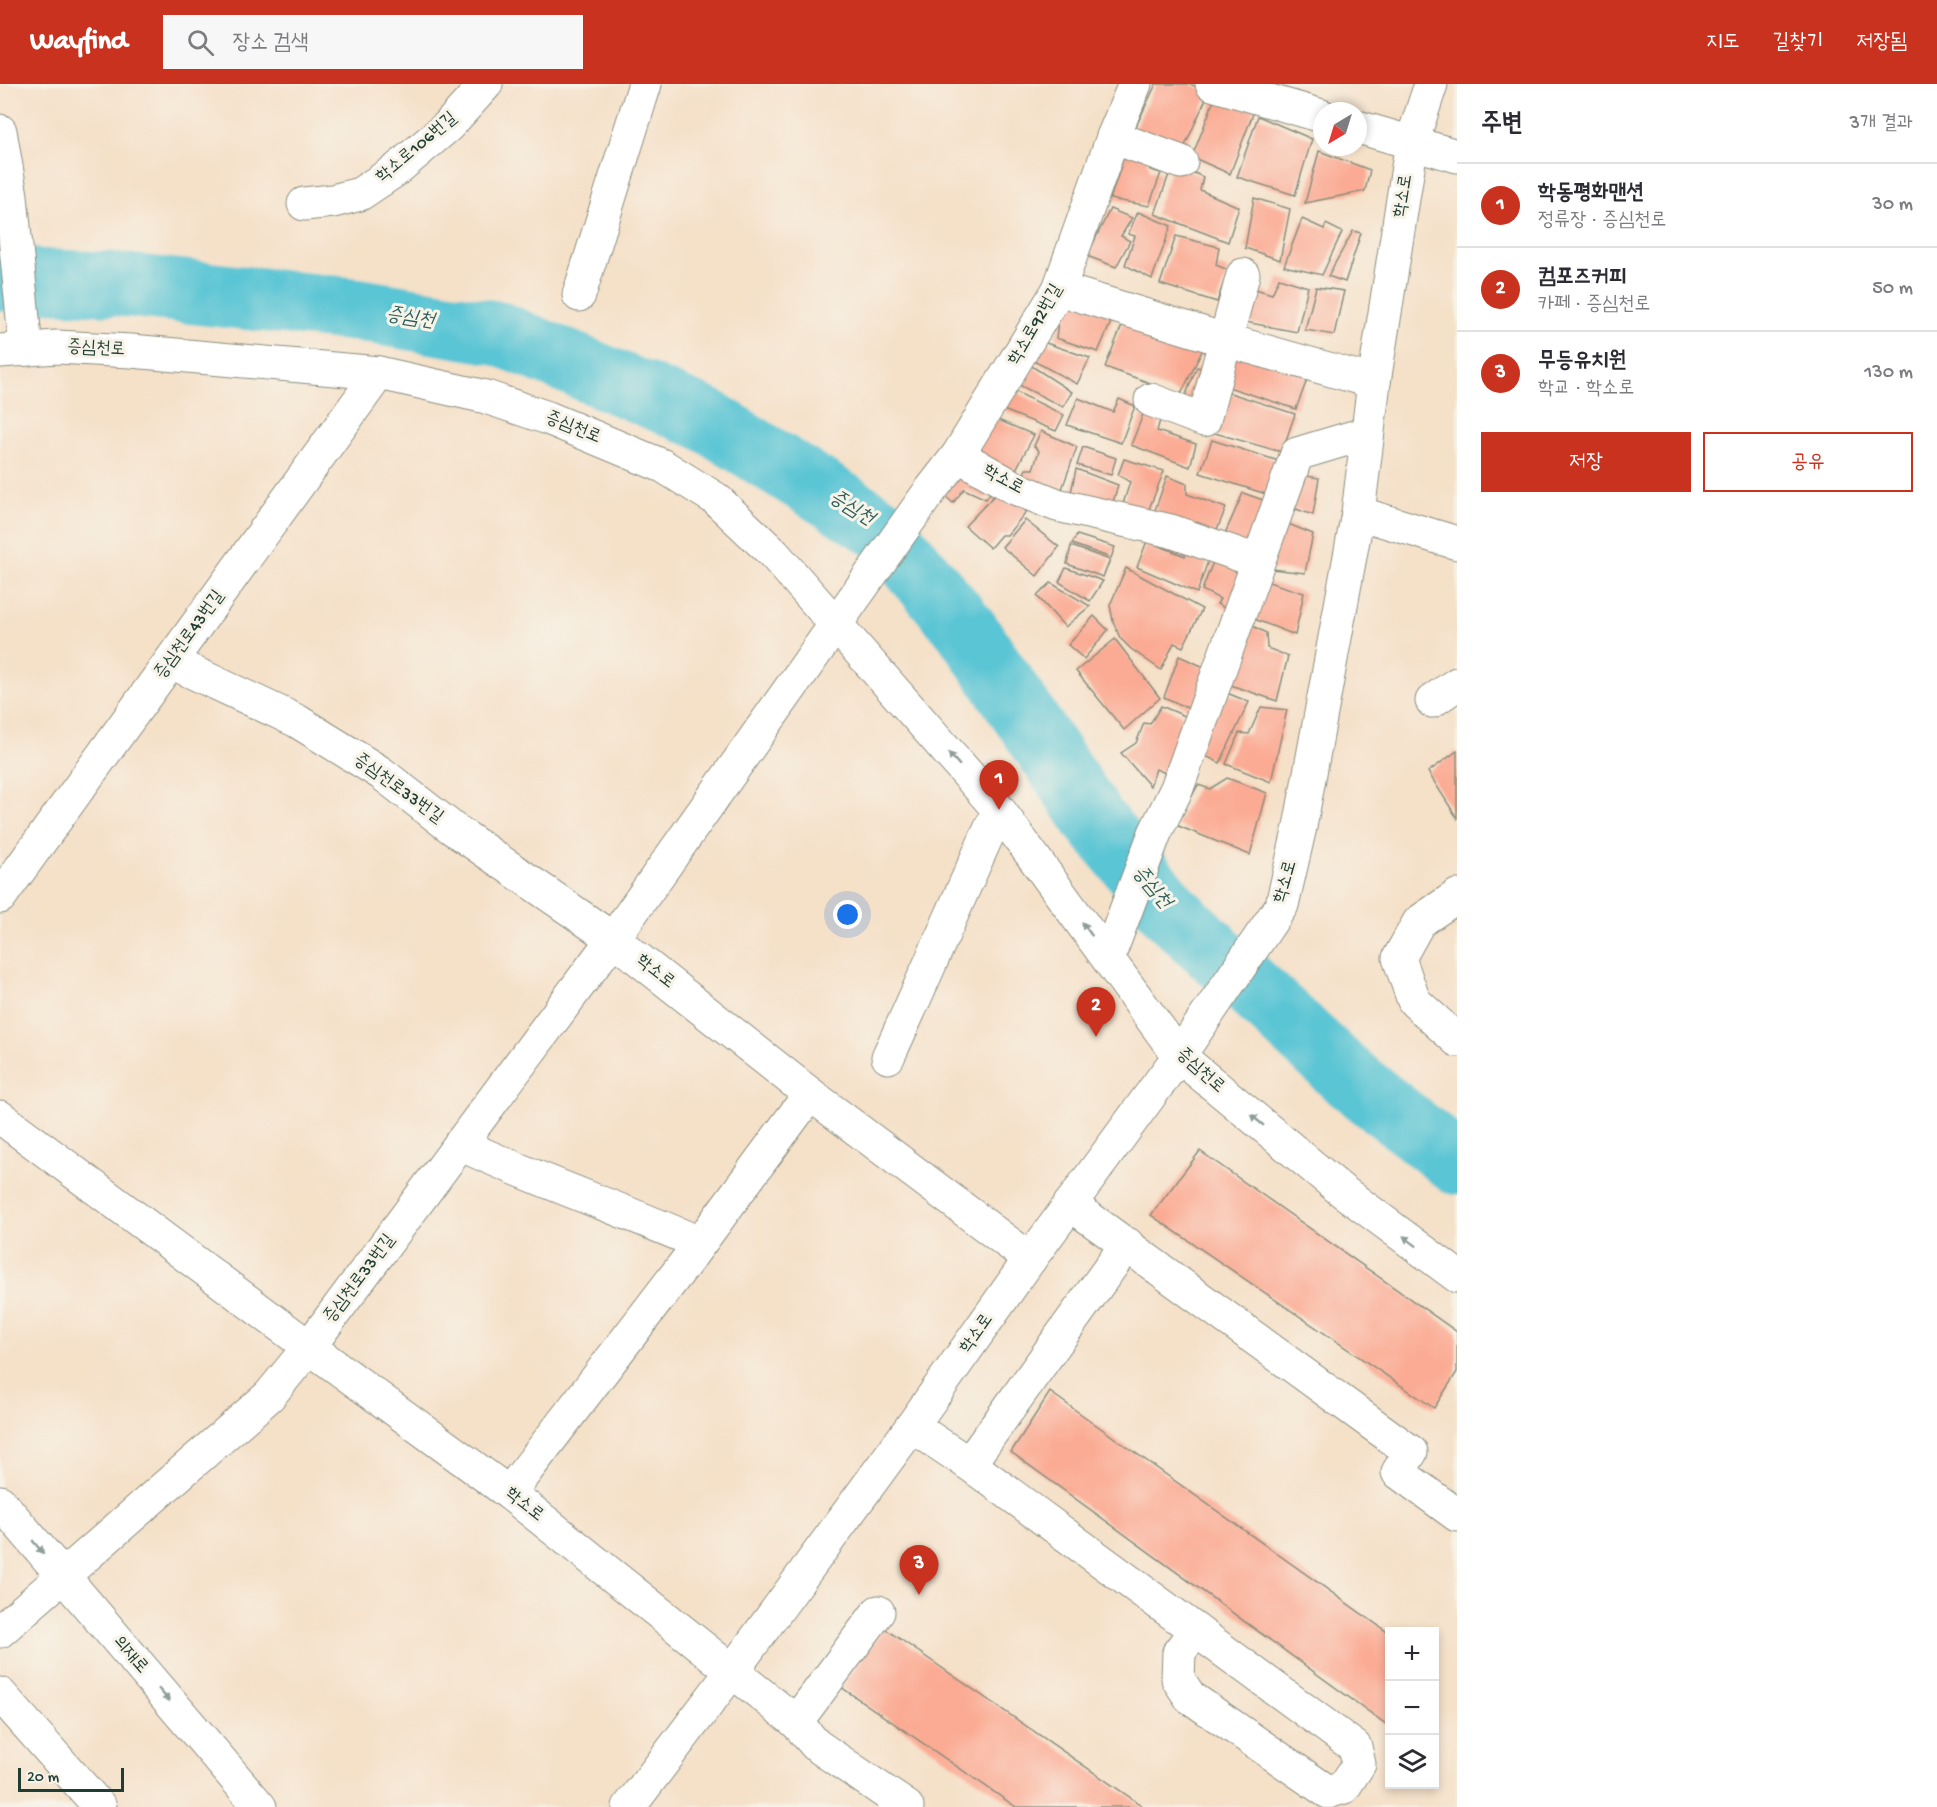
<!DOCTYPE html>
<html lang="ko">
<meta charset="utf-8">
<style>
body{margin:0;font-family:"Gochi Hand","Poor Story",sans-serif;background:#f7f7f7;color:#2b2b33}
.controls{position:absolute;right:18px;bottom:18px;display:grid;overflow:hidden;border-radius:0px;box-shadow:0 3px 9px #0003}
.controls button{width:54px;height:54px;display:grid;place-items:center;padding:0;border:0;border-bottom:2px solid #e1e1e2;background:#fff;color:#2b2b33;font:30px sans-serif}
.compass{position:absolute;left:1313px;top:18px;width:54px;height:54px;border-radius:50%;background:#fff;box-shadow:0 3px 9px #0003;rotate:218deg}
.scale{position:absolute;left:18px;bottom:15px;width:106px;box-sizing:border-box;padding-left:6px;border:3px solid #1f3d34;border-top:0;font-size:16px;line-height:21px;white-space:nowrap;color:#1f3d34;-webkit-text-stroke:4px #f7f3e8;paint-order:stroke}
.you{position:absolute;left:848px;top:831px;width:21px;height:21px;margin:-15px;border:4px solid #fff;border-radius:50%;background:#1a73e8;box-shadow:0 0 0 9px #1a73e833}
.badge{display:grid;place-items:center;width:39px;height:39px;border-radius:50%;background:#c8321e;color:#fff;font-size:20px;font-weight:700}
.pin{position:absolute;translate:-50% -50px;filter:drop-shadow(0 2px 3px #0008)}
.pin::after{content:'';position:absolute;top:32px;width:21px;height:18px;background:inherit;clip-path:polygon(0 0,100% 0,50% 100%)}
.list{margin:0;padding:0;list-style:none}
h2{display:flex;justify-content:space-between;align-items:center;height:78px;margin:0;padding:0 24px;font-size:26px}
h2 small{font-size:20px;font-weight:400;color:#7c7c81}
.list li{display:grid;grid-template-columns:39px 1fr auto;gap:18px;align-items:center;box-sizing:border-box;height:84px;padding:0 24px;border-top:2px solid #e1e1e2}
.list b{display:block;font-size:22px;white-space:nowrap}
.list p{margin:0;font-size:20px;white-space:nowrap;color:#7c7c81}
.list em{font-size:20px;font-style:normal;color:#7c7c81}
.actions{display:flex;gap:12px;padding:18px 24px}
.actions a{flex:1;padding:14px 0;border:2px solid #c8321e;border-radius:0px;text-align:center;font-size:21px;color:#c8321e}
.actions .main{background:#c8321e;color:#fff}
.icon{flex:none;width:33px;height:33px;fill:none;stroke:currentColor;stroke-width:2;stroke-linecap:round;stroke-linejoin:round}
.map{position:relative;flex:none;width:1457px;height:1723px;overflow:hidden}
header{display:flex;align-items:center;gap:36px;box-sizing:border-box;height:84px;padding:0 30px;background:#c8321e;color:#fff}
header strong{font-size:28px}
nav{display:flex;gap:33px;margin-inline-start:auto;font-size:21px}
.search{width:420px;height:54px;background:#f7f7f7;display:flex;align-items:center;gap:15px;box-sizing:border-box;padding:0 21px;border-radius:0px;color:#7c7c81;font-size:22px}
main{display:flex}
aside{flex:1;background:#fff}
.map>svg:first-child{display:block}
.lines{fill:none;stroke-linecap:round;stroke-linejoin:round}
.river{stroke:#5ac5d4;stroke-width:64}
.building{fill:#fbaa93}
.minor-casing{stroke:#8a8e7e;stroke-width:35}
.major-casing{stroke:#8a8e7e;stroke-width:35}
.minor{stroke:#fff;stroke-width:33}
.major{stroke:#fff;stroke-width:33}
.oneway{fill:#8f9e9a}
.labels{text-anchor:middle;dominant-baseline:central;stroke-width:6;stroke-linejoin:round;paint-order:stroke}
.street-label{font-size:18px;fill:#1f3d34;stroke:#f7f3e8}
.water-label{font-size:20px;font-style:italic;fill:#2e5f5c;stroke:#f7f3e8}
</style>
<header>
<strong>Wayfind</strong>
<div class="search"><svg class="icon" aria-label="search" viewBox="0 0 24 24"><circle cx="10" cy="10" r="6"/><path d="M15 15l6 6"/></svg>장소 검색</div>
<nav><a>지도</a><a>길찾기</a><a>저장됨</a></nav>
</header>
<main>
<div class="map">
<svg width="1457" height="1723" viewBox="0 0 1457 1723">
<rect width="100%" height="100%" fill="#f7f3e8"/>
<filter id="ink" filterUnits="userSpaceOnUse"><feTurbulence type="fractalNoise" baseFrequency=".0167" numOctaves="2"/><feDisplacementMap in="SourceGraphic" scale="12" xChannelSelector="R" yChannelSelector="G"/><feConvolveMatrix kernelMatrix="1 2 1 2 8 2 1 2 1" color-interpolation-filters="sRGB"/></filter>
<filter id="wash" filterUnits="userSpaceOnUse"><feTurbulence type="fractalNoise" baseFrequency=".008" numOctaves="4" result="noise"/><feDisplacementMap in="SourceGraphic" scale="24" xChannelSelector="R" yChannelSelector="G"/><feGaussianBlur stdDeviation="1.35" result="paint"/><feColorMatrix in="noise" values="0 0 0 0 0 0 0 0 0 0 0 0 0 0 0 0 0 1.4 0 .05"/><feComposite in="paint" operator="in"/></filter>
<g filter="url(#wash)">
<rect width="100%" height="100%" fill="#f5e0c8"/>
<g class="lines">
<path class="river" d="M0,195l115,5 243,26 140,23 209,87 175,109 84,100 129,192 76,91 176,164 110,87"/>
</g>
<g id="blocks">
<g class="building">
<path d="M1156,0h34l19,8 -29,65 -49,-20z"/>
<path d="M1218,6l38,16 -26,68 -38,-17z"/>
<path d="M1258,32l54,23 -17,56 -58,-18z"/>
<path d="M1126,67l20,6 4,13 11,3 -12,33 -39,-7z"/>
<path d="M1319,67l51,19 -5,21 -60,12z"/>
<path d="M1173,79l30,14 -3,13 39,17 -11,35 -73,-28z"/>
<path d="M1254,114l36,11 -10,51 -35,-12z"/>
<path d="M1110,125l22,9 -11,18 9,5 -14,26 -29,-11z"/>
<path d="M1138,128l33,14 -19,53 -27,-14 10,-29 -7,-2z"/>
<path d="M1302,135l22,10 2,-5 16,8 -20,43 -38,-9z"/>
<path d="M1353,147l8,2 -16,49 -17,-6z"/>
<path d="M1176,152l43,11 -3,18 12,5 -11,32 -57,-18z"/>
<path d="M1279,194l29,9 -11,45 -57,-11 9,-34 23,7z"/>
<path d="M1316,203l28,4 -10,44 -29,-5z"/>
<path d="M1073,218l41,13 -16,37 -42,-14 2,-15 -9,-1z"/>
<path d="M1125,234l80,27 -24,49 -76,-27z"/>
<path d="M1043,258l47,16 -13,26 -47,-25z"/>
<path d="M1229,263l81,25 -14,37 -77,-25z"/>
<path d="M1027,279l45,29 -9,15 -48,-24z"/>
<path d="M1197,283l13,4 -10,35 -17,-4z"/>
<path d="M1010,305l54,26 -8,16 -55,-22z"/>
<path d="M1221,306l74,24 -13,38 -71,-20z"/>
<path d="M1078,314l35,14 6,-13 16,7 -14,37 -54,-18z"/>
<path d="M1144,328l16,8 -3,11 39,13 -6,23 -59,-22z"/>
<path d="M991,333l43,18 -22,42 -39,-17z"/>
<path d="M1041,347l36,16 -19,53 -39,-15 7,-16h7l6,-18 -5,-5z"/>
<path d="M1212,356l67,21 -13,33 -66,-21z"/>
<path d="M1083,363l33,11 -5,17 -34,-10z"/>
<path d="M1124,375l40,12 -17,43 -25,-7 8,-25 -12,-7z"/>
<path d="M965,381l30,21 -9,13 -22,-10 -11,14 -11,-10z"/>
<path d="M1076,385l42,16 -6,21 -42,-9z"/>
<path d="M1295,390l24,4 -6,37 -17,-6 -5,9z"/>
<path d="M1167,392l20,8v10l39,14 -11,26 -61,-21z"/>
<path d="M1004,401l26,22 -23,28h-6l-11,13 -25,-22z"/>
<path d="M1243,409l23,8 -18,44 -25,-7z"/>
<path d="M1025,436l34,27 -22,29 -35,-29z"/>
<path d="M1281,437l32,13 -8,39 -41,-5z"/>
<path d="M1077,451l38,12 -4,11 -39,-14z"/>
<path d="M1147,457l38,15 4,-10 21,9 -13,38 -60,-26z"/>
<path d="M1071,462l39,14 -7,17 -36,-13z"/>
<path d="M1217,468l29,19 -16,40 -13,-7 3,-5 -18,-9z"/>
<path d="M1066,484l37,13 -13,20 -31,-19z"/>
<path d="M1126,484l76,41 -19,38 -9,-4 -13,27 -30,-21 -11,-11 -7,-17 -3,-16z"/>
<path d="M1262,496l42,13 -9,42 -46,-18z"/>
<path d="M1051,499l39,23 -25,21 -28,-31z"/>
<path d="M1094,532l14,14 -24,29 -16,-14z"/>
<path d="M1247,539l19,10 1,15 21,8 -11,45 -55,-19z"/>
<path d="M1115,555l45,59 -36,32 -48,-59z"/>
<path d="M1179,572l32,14 -17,41 -30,-14z"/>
<path d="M1222,607l27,11 -29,61 -25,-12z"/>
<path d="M1161,622l31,13 -20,57 -16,-7 -6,17 -29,-33 15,-10 8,-20 6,1z"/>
<path d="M1261,623l26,3 -16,72 -45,-18 13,-31 10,1z"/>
<path d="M1457,667v67l-29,-46z"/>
<path d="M1227,694l40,15 -17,62 -74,-30 22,-40 12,4z"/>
<path d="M1200,1067l257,181v40l-23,36 -283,-193z"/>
<path d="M1050,1308l340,242v93l-379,-275z"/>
<path d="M884,1544l260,179h-128l-175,-120z"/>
</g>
</g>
</g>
<g filter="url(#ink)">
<use href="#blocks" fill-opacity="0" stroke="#8a8e7e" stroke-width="1.5"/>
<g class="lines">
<defs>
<g id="minor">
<path d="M1212,0l110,32"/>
<path d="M1358,43l99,29"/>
<path d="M0,47l11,65 15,153"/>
<path d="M1113,53l68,25"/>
<path d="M304,120l29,-3 27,-7 36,-24 52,-44 38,-42"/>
<path d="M1059,205l166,51 149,42"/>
<path d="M579,211l66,-211"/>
<path d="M0,267l57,-4 74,4 248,22 107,24 62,21 115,48 53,33 58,55 225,256 180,246 162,134 116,86"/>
<path d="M1151,316l53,20 39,-145"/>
<path d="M958,371l57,33 42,17 114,26 86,30"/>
<path d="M1358,429l99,30"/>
<path d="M171,578l126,59 84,52 71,55 161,111 197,155 220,165"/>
<path d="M1432,617l25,-17"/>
<path d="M1457,812l-38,26 -20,36 15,43 43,39"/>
<path d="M0,813l379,-524"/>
<path d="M1108,874l47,-125 22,-45 120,-334 70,-21"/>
<path d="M888,973c38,-82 73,-165 111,-247"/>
<path d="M0,1033l309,230 200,146 287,229 82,-110"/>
<path d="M460,1060c78,37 160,64 239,99"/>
<path d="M1070,1120l341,248 -13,20 59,43"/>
<path d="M912,1342l57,38 386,283 4,17 -15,23 -16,5 -138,-95 -12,-18 1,-27 17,-22"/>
<path d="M969,1380l158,-220"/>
<path d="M509,1409l177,-231 124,-168"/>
<path d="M0,1547l269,-235 40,-49 304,-408 314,-444 31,-40 101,-166 54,-152 22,-53"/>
<path d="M0,1610l100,113"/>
<path d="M796,1638l20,23 91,62"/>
<path d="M629,1723l104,-137 179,-244 118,-167 149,-203 103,-151 18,-78 58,-314 16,-131 38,-240 19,-58"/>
</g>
<path id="major" d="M0,1418l260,305"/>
</defs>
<use href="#minor" class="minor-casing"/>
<use href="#major" class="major-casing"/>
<use href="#minor" class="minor"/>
<use href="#major" class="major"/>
</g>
<defs><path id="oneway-solid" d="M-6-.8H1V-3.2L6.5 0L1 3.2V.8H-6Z" transform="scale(1.5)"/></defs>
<g class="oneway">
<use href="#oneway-solid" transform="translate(954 675) rotate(-131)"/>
<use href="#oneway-solid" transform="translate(1087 845) rotate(-126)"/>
<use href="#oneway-solid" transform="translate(1257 1036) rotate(-140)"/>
<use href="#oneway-solid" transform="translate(1410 1157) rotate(-143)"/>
<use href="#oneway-solid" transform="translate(38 1463) rotate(50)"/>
<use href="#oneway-solid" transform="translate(164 1611) rotate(49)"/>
</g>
</g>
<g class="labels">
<g class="street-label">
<text transform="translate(417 64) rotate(-40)">학소로106번길</text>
<text transform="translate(1404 112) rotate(-81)">학소로</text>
<text transform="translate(1036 241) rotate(-60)">학소로92번길</text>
<text transform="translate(96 265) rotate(3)">증심천로</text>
<text transform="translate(573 344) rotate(22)">증심천로</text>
<text transform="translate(1003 396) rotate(28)">학소로</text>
<text transform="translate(190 551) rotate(-54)">증심천로43번길</text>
<text transform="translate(398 705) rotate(36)">증심천로33번길</text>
<text transform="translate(1286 798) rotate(-74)">학소로</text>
<text transform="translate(655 888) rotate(38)">학소로</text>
<text transform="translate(1200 987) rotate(42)">증심천로</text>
<text transform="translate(360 1195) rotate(-53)">증심천로33번길</text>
<text transform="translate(977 1250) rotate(-55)">학소로</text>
<text transform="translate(524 1421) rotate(38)">학소로</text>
<text transform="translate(130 1571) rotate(49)">의재로</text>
</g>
<g class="water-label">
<text transform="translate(410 235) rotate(9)">증심천</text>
<text transform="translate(851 425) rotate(32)">증심천</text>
<text transform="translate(1151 804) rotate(50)">증심천</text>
</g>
</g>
</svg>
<div class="controls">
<button>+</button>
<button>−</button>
<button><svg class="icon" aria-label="layers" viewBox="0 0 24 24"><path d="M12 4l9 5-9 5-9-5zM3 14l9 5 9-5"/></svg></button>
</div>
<svg class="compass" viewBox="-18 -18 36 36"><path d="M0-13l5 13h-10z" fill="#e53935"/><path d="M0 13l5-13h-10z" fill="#7c7c81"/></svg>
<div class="scale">20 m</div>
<div class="you"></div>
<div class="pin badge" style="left:999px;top:726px">1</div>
<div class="pin badge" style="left:1096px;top:953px">2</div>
<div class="pin badge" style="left:919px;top:1511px">3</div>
</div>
<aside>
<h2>주변<small>3개 결과</small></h2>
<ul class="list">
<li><span class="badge">1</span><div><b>학동평화맨션</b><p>정류장 · 증심천로</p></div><em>30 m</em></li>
<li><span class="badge">2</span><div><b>컴포즈커피</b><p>카페 · 증심천로</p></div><em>50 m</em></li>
<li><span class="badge">3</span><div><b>무등유치원</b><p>학교 · 학소로</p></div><em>130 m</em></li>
</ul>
<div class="actions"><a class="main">저장</a><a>공유</a></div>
</aside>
</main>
